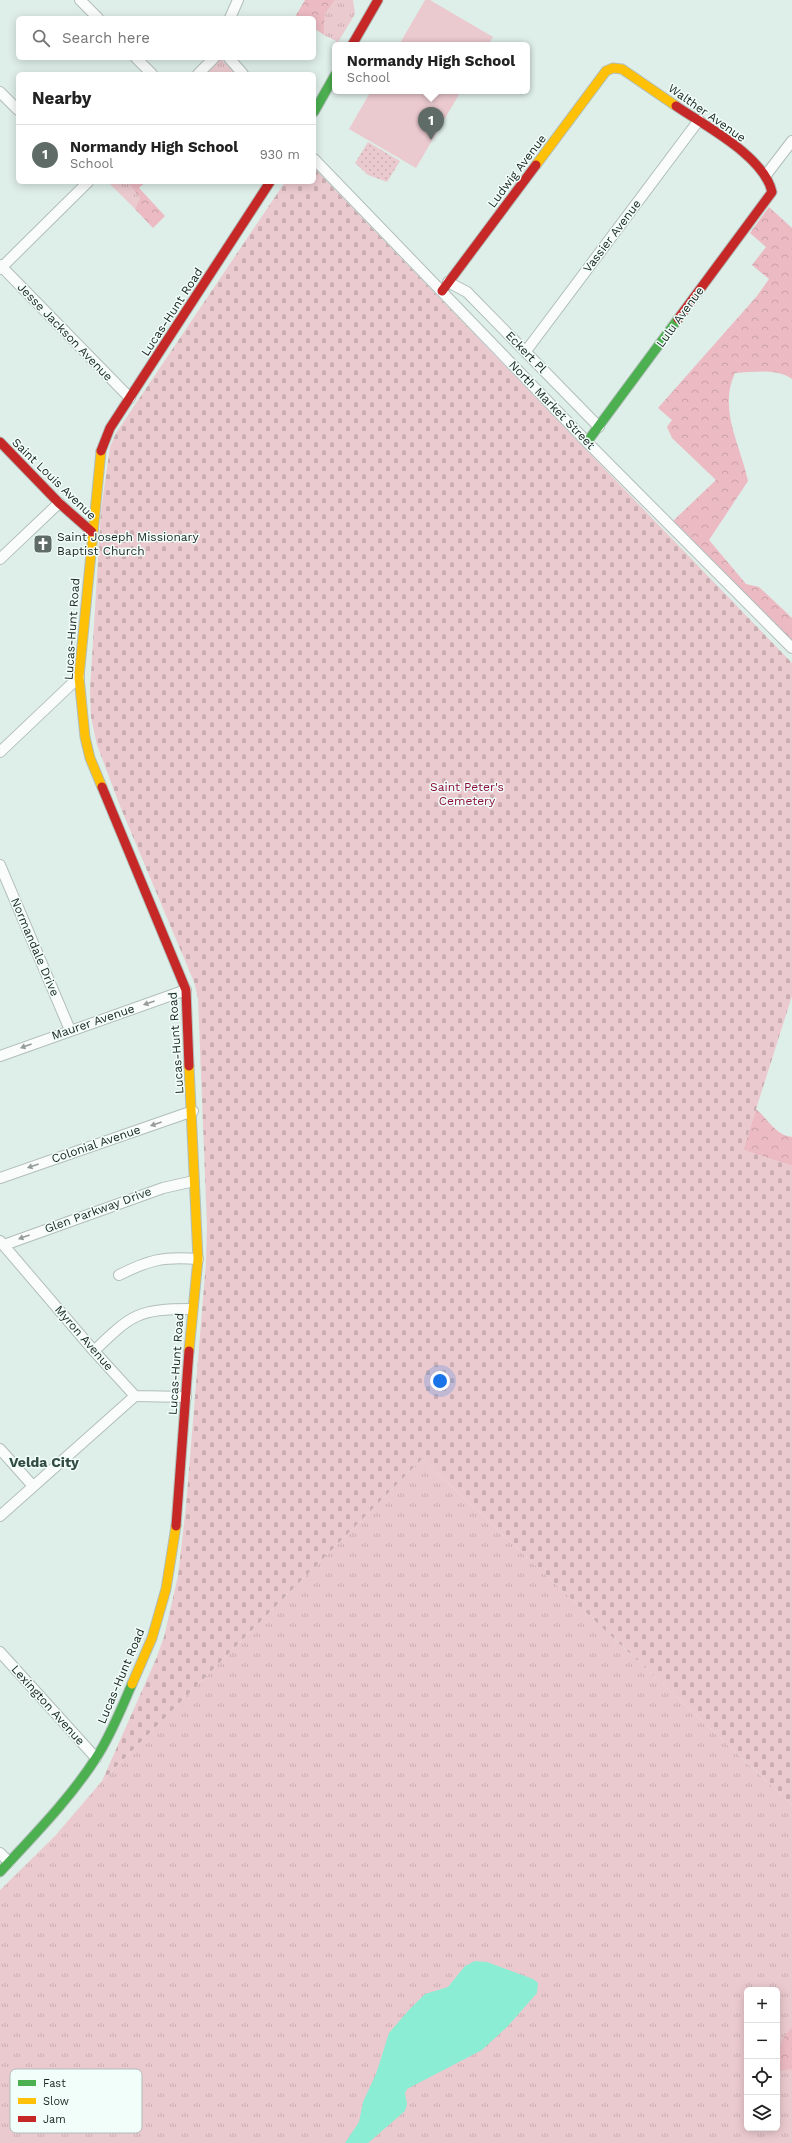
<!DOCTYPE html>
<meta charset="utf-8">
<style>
body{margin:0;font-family:"Work Sans",sans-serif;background:#f2f2f2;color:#222}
.controls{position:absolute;right:12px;bottom:12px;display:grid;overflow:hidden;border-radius:6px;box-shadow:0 2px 10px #0003}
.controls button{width:36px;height:36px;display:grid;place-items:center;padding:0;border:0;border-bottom:1px solid #e0e0e0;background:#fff;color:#222;font:20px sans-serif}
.you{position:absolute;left:440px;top:1381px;width:14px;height:14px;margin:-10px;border:3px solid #fff;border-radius:50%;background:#1a73e8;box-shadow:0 0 0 6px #1a73e833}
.badge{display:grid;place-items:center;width:26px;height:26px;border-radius:50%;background:#5f6b67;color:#fff;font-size:13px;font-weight:700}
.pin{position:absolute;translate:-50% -33px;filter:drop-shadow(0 1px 2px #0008)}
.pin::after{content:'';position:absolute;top:21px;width:14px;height:12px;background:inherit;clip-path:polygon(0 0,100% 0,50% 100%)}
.popup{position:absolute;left:332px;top:42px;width:198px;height:52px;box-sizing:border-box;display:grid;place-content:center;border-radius:6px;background:#fff;filter:drop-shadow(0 1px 3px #0005);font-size:13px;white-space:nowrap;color:#767676}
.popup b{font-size:15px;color:#222}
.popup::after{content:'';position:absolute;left:50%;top:100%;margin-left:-8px;border:8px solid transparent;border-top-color:#fff}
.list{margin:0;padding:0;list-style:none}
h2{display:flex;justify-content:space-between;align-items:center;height:52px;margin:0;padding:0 16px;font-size:17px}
h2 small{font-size:13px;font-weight:400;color:#767676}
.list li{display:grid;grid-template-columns:26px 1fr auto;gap:12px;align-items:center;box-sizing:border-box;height:60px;padding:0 16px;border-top:1px solid #e0e0e0}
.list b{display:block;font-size:15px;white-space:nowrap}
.list p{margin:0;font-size:13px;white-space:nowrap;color:#767676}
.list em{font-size:13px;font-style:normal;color:#767676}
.icon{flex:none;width:22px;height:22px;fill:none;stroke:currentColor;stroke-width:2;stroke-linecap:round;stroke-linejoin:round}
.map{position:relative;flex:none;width:792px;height:2143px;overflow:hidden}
.search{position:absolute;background:#fff;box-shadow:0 2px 10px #0003;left:16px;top:16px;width:300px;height:44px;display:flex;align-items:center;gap:10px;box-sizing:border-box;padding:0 14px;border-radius:6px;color:#767676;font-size:15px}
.panel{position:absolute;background:#fff;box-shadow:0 2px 10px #0003;left:16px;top:72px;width:300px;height:112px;border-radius:6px}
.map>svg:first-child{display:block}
.grass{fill:url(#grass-tufts);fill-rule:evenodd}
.forest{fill:url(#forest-crowns)}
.cemetery{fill:url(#cemetery-stones)}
.park{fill:url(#park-dots)}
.pitch{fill:#ebcacf}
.water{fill:#8bedd3}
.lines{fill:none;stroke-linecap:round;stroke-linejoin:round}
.street-casing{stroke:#b1beba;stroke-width:12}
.fast-casing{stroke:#b1beba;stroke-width:11}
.slow-casing{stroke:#b1beba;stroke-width:11}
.jam-casing{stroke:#b1beba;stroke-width:11}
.street{stroke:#fafcfc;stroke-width:10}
.fast{stroke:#4caf50;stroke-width:9}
.slow{stroke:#ffc107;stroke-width:9}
.jam{stroke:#c62828;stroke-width:9}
.oneway{fill:#959b99}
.labels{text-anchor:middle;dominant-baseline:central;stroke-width:3;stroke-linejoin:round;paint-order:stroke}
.street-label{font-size:12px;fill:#1a2521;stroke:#f2fefa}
.poi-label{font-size:12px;fill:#1a2521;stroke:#f2fefa;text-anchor:start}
.park-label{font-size:12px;fill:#8b0d3b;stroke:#f2fefa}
.quarter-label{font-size:14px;font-weight:bold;fill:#324c44;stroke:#f2fefa}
.key{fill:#f2fefa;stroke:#b1bdb9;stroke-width:1}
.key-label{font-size:11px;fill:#1a2521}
</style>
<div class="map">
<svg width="792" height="2143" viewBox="0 0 792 2143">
<defs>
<pattern id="grass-tufts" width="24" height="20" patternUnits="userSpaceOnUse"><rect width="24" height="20" fill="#ebcacf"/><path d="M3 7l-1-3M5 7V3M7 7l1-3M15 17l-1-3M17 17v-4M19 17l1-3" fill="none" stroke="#c9adb1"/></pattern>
<pattern id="forest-crowns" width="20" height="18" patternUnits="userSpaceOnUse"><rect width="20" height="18" fill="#ecbac3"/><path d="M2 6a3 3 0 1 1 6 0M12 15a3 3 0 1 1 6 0" fill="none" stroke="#caa0a7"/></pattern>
<pattern id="cemetery-stones" width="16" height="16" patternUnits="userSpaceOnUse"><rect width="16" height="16" fill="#ebcacf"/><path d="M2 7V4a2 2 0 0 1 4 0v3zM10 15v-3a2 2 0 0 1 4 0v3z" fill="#c9adb1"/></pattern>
<pattern id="park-dots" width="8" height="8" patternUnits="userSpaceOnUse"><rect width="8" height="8" fill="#ebcacf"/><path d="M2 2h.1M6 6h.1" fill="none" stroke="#c9adb1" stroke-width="1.8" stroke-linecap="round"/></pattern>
</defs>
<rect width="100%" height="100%" fill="#deeee9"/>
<g class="grass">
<path d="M335,0h18l2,14 -17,28 -14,-7 1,-21z"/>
<path d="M219,60h3l14,14h-32z"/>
<path d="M108,182h20l12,16 -5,11z"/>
<path d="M422,1459l370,346v338h-792v-253l55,-54 47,-55zM747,1990h30v138h-30z"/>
</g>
<g class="forest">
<path d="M305,0h30l-10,14 -1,21 -10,-7v-10l-19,-1z"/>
<path d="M128,182h17l-6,6 26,28 -12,12 -18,-19 5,-11z"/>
<path d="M769,207l23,21v151c-15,-11 -40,-7 -57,-6 -17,36 5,71 13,108l-39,59 37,44 13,3 33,31v23l-119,-120 43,-41 -44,-42 -5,-11 5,-7 -14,-12 99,-112 12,-17 -17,-14 14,-18 -16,-14z"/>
<path d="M756,1109c12,10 19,26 36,28v29l-49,-16z"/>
<path d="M792,2028v41l-11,2 -4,-4c0,-17 3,-28 15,-39z"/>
</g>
<path class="cemetery" d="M314,168l478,495v333l-49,154 49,16v639l-370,-346 -320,322 54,-122 8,-22 14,-61 8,-70 20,-244 1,-36 -9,-228 -4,-16 -74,-176 -23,-61 -6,-28 -1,-27 11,-180 9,-63 6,-14 169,-251h29z"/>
<path class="park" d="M368,142l32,19 -13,21 -19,-7 -13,-12z"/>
<g class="pitch">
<path d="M425,0h5l63,37 -5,8h-89z"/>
<path d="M371,91h90l-45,77 -67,-39z"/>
</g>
<path class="water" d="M475,1961l12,1 46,17 5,4 -1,10 -29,33 -26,24 -75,39 -2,4 2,11 -2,7 -37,32h-23l14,-21 4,-20 13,-28 13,-41 19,-22 17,-17 23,-7 17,-21z"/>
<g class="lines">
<defs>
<g id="street">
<path d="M80,0l18,18"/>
<path d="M230,18l8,-18"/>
<path d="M136,58l16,16"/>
<path d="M229,58l14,16"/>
<path d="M198,74l16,-16"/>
<path d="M0,92l18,18"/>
<path d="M314,159l273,283 205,206"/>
<path d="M766,175l26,-34"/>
<path d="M0,265l130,133"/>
<path d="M0,269l88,-87"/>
<path d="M448,282l19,10 132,135"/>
<path d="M526,351l173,-231"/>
<path d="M0,559l59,-56"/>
<path d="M0,752l79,-75"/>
<path d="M0,865l70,165"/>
<path d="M0,1056l186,-66"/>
<path d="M0,1178l193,-67"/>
<path d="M0,1241l94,110 41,45 51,1"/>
<path d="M4,1245l159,-57 31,-7"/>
<path d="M119,1275c30,-15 45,-19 79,-16"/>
<path d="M94,1351c38,-37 44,-42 98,-42"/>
<path d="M0,1449l33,37"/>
<path d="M0,1516l135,-120"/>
<path d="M0,1652l96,106"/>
<path d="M0,1853l9,9"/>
</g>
<g id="fast">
<path d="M314,112l21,-37"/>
<path d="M587,442l91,-123"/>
<path d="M0,1872c34,-37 69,-72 96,-114 15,-23 25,-49 36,-74"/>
</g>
<g id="slow">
<path d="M536,165l70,-94 7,-3 9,1 54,37"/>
<path d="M101,451l-22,226 6,60 5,21 12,29"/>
<path d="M189,1351l9,-92 -9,-193"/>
<path d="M132,1684l20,-46 14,-49 10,-63"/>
</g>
<g id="jam">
<path d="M352,45l26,-45"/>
<path d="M676,106c29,20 88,50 96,86l-94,127"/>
<path d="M442,291l94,-126"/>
<path d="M0,442l59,61 33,29"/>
<path d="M101,451l9,-23 160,-246"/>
<path d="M102,787l84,203 3,76"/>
<path d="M176,1526l13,-175"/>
</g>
</defs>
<use href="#street" class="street-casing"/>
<use href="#fast" class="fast-casing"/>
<use href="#slow" class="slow-casing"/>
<use href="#jam" class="jam-casing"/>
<use href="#street" class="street"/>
<use href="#fast" class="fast"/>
<use href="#slow" class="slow"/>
<use href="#jam" class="jam"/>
</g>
<defs><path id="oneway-solid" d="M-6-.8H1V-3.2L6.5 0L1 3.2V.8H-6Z"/></defs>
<g class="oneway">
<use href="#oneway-solid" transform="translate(149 1003) rotate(161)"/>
<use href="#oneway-solid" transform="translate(26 1046) rotate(160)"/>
<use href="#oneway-solid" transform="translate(156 1124) rotate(161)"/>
<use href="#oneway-solid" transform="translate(33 1166) rotate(161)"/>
<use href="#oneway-solid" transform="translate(24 1237) rotate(160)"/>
</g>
<defs>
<symbol id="church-square" viewBox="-11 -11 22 22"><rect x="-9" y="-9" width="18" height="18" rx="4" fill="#5f6b67" stroke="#f2fefa"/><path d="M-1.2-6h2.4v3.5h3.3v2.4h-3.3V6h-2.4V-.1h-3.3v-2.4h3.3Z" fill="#fff"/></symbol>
</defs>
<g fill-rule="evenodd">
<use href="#church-square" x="32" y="533" width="22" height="22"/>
</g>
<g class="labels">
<g class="street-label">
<text transform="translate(707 113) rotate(35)">Walther Avenue</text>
<text transform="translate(517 171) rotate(-53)">Ludwig Avenue</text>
<text transform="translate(612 236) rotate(-53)">Vassier Avenue</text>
<text transform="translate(172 312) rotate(-57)">Lucas-Hunt Road</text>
<text transform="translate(680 317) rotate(-54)">Lulu Avenue</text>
<text transform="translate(65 332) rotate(46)">Jesse Jackson Avenue</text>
<text transform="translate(526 352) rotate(46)">Eckert Pl</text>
<text transform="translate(552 405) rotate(46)">North Market Street</text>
<text transform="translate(54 479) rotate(44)">Saint Louis Avenue</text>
<text transform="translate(72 629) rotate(-86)">Lucas-Hunt Road</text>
<text transform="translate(35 947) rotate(67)">Normandale Drive</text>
<text transform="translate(93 1022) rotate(-19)">Maurer Avenue</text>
<text transform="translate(176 1043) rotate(-94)">Lucas-Hunt Road</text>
<text transform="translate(96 1144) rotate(-19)">Colonial Avenue</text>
<text transform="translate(98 1210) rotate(-20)">Glen Parkway Drive</text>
<text transform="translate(84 1338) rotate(49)">Myron Avenue</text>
<text transform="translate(176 1364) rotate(-86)">Lucas-Hunt Road</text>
<text transform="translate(121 1676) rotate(-67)">Lucas-Hunt Road</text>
<text transform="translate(48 1705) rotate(48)">Lexington Avenue</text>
</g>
<g class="poi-label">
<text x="57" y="537">Saint Joseph Missionary<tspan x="57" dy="14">Baptist Church</tspan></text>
</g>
<g class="park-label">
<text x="467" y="787">Saint Peter's<tspan x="467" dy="14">Cemetery</tspan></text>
</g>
<g class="quarter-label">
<text x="44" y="1462">Velda City</text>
</g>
</g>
<rect x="10" y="2069" width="132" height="64" rx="6" class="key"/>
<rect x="18" y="2080" width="18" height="6" fill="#4caf50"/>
<rect x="18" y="2098" width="18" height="6" fill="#ffc107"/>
<rect x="18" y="2116" width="18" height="6" fill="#c62828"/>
<g class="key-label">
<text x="43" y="2087">Fast</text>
<text x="43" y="2105">Slow</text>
<text x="43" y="2123">Jam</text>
</g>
</svg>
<div class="controls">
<button>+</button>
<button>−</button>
<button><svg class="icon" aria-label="locate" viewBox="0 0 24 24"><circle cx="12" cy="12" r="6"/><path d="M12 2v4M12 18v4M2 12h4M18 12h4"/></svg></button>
<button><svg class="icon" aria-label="layers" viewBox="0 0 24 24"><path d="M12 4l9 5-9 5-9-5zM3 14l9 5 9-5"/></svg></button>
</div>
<div class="you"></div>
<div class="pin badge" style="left:431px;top:140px">1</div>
<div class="popup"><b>Normandy High School</b>School</div>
<div class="search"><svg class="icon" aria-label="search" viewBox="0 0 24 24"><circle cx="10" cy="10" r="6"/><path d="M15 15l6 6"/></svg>Search here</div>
<section class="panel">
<h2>Nearby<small></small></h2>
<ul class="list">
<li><span class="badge">1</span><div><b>Normandy High School</b><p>School</p></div><em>930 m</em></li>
</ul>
</section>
</div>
